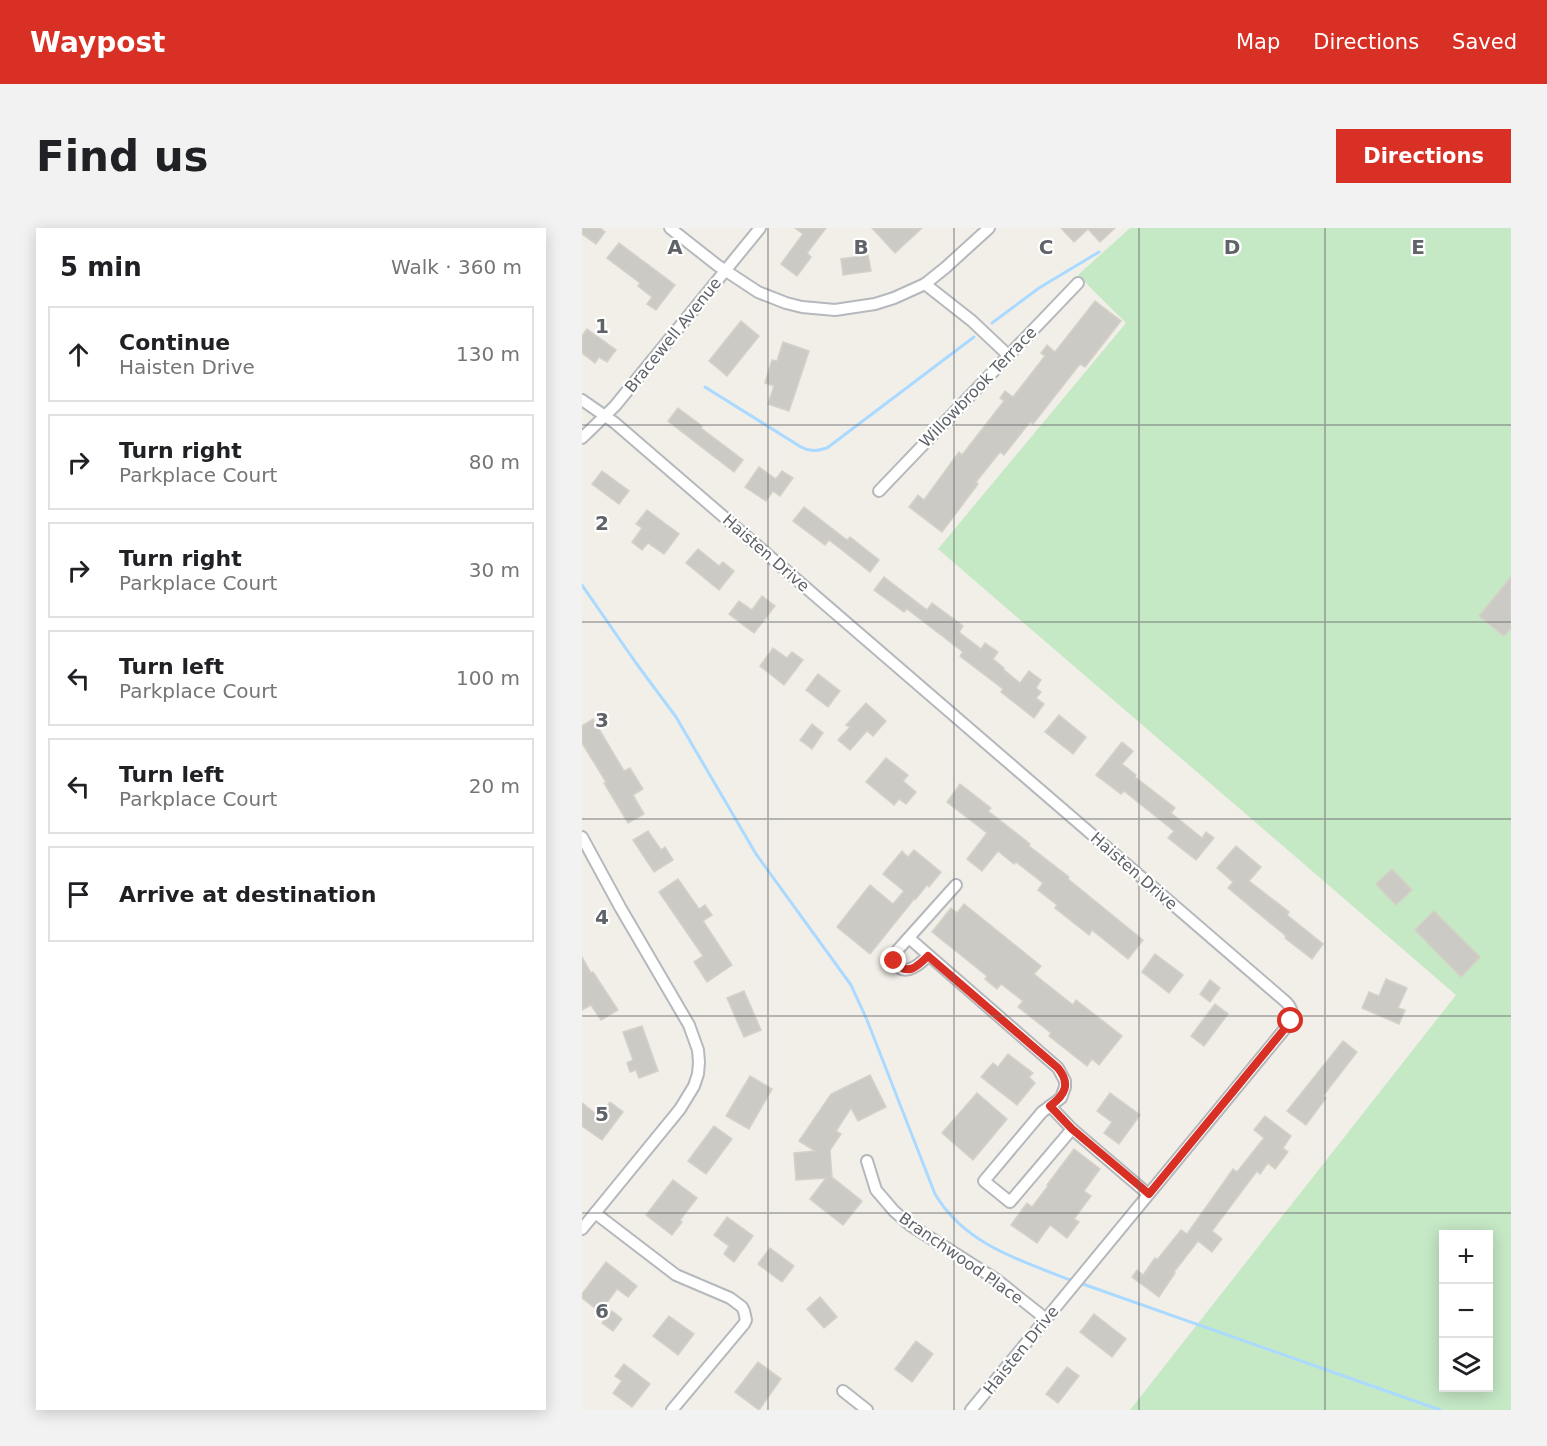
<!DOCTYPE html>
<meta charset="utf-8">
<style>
body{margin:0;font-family:"DejaVu Sans",sans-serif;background:#f2f2f2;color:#202124}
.controls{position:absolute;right:18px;bottom:18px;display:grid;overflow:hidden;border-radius:0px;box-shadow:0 3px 15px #0003}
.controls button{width:54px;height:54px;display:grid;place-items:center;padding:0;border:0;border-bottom:2px solid #e0e0e0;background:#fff;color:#202124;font:30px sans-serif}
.stop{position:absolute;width:18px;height:18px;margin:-14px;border:4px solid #d93025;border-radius:50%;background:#fff}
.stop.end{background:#d93025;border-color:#fff;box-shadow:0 2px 6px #0008}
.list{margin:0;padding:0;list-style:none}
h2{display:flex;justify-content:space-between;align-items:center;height:78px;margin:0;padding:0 24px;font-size:26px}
h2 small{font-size:20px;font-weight:400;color:#757577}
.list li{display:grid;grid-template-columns:39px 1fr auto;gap:18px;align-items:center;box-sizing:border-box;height:96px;margin:0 12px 12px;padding:0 12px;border:2px solid #e0e0e0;border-radius:0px}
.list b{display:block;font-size:22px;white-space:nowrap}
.list p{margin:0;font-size:20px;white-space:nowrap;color:#757577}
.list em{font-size:20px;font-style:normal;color:#757577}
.icon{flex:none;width:33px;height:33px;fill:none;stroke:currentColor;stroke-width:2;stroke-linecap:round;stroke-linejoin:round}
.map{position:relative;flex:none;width:929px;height:1182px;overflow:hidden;border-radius:0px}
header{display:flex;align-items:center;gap:36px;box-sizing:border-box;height:84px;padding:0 30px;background:#d93025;color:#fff}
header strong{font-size:28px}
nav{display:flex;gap:33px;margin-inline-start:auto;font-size:21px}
.intro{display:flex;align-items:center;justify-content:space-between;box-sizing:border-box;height:144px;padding:0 36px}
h1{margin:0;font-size:42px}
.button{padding:15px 27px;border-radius:0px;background:#d93025;color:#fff;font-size:21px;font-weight:700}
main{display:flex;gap:36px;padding:0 36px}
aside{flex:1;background:#fff;border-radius:0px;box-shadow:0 3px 15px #0003}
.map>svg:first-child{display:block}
.grass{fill:#c5e8c5;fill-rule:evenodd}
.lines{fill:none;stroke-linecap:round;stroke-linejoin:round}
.stream{stroke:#aadaff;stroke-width:3}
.building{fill:#cccac5;stroke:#d6d1c6;stroke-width:1.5}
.minor-casing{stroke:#b5b8bc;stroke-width:14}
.minor{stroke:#fff;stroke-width:10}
.route{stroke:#d93025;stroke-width:8}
.grid{fill:none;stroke:#5f6368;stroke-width:1.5;stroke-opacity:0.55}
.labels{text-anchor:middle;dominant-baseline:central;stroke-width:4.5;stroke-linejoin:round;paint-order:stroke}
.street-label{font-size:16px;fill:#5f6368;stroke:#fff}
.grid-label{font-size:20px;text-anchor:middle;font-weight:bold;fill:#5f6368;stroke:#fff;stroke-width:4.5;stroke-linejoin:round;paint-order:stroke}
</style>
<header>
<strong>Waypost</strong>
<nav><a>Map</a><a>Directions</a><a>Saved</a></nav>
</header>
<div class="intro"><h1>Find us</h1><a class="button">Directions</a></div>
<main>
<aside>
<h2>5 min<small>Walk · 360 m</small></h2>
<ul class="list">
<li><svg class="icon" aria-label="ahead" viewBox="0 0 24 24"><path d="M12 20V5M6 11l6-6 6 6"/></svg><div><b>Continue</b><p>Haisten Drive</p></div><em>130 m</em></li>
<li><svg class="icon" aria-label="right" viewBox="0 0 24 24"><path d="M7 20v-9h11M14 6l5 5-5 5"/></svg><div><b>Turn right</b><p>Parkplace Court</p></div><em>80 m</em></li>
<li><svg class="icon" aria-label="right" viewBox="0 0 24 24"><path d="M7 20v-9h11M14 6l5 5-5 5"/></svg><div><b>Turn right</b><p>Parkplace Court</p></div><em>30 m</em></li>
<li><svg class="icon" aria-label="left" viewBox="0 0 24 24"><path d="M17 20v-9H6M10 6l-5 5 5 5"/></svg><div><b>Turn left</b><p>Parkplace Court</p></div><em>100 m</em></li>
<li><svg class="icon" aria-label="left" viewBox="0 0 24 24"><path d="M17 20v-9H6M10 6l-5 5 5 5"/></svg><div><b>Turn left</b><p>Parkplace Court</p></div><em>20 m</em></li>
<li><svg class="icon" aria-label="arrive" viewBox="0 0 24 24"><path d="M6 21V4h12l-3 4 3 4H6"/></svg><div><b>Arrive at destination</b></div></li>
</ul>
</aside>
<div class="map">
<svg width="929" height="1182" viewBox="0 0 929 1182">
<rect width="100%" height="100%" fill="#f1efe8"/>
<path class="grass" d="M548,0h381v1182h-381l326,-415 -518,-446 188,-226 -48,-48zM861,1006h45v154h-45z"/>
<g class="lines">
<g class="stream">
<path d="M410,95l47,-35 60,-36"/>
<path d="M123,159l96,60c9,5 16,4 26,1l147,-111"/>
<path d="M0,357l54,78 40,54 80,137 95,131 16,35 68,174c30,51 87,67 138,87"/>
<path d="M498,1055l360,127"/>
</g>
</g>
<g class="building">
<path d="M0,0h18l5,4 -9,12 -14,-10z"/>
<path d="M213,0h31l-19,25 4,4 -14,19 -16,-12 22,-30z"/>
<path d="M290,0h50l-27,25z"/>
<path d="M479,0h54l-15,14 -12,-13 -14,13z"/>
<path d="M37,15l56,42 -19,25 -9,-6 5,-7 -14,-11 2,-3 -33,-25z"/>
<path d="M286,27l3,16 -28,4 -2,-16z"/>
<path d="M513,73l26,20 -36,46 -5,-3 -47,60 -3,-2 -26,33 -4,-3 -24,30 2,2 -36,48 -33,-25 9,-12 6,5 35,-48 3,3 42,-54 -4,-3 5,-7 8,6 32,-41 -4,-3 6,-8 8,7z"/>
<path d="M159,93l18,15 -32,40 -18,-15z"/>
<path d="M5,101l29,21 -9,12 -8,-5 -4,6 -13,-10v-17z"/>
<path d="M201,114l26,9 -20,60 -21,-7 6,-18 -9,-3 7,-23 5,1z"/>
<path d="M96,180l24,18 -1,2 42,32 -9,12 -66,-51z"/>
<path d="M177,239l17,12 6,-8 11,7 -13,18 -7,-5 -7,10 -21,-14z"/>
<path d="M20,243l27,20 -10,13 -27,-20z"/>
<path d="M222,279l43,33 3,-3 29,23 -9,12 -41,-32 -4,5 -32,-24z"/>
<path d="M65,282l32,24 -15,20 -16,-11 -6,7 -10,-8 10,-14 -6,-4z"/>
<path d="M116,321l21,17 4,-4 11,9 -15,19 -33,-27z"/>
<path d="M302,349l43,33 5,-7 31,23 -4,6 22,17 4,-6 13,9 -5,7 11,9 -1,1 17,14 9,-12 12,9 -5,8 5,4 -5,6 8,6 -10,14 -33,-26 2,-3 -43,-33 3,-4 -56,-43 -3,3 -30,-22z"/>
<path d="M929,349v51l-7,8 -25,-20z"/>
<path d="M180,368l13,10 -21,27 -25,-19 10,-13 13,9z"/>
<path d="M191,420l14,10 5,-6 11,8 -19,25 -24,-19z"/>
<path d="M236,446l22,17 -12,16 -22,-17z"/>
<path d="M284,475l20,18 -13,15 -6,-5 -17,19 -12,-10 12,-13 -4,-2z"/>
<path d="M477,487l27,22 -13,17 -28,-22z"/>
<path d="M11,491l31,52 6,-3 13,21 -10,6 11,19 -16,9 -24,-40 2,-1 -24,-39v-17z"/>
<path d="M230,496l11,9 -11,16 -12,-9z"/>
<path d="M540,514l11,9 -11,13 14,11 -1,2 40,31 -4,5 31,25 4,-6 8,6 -18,22 -28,-22 6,-7 -50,-40 -3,3 -25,-19z"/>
<path d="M304,530l22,17 -5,6 13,11 -10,12 -7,-5 -5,6 -28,-23z"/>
<path d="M378,556l31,24 -3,3 42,33 -1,2 40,31 -1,2 75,61 -15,19 -36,-29 -3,5 -34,-27 2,-3 -19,-15 5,-7 -27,-21 -2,2 -16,-13 -16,20 -15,-12 20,-26 -40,-31z"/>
<path d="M66,603l13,19 4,-3 8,13 -19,12 -21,-32z"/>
<path d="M654,618l25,21 -12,14 40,31 -2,3 36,29 -11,15 -27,-21 1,-2 -58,-48 5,-6 -16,-14z"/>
<path d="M332,622l27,22 -12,15 -2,-2 -12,15 -1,-1 -44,55 -33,-27 33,-42 23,19 11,-13 -21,-17 19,-23 6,6z"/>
<path d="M810,641l20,21 -16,15 -20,-21z"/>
<path d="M96,651l21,30 6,-4 7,10 -9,6 29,44 -25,17 -13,-20 9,-6 -44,-64z"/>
<path d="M382,676l77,62 -7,8 39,31 3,-5 46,36 -23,29 -7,-6 -5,7 -38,-30 2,-3 -33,-26 5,-6 -22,-17 -4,5 -12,-10 2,-3 -55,-44 19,-24 6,5z"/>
<path d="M852,683l46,46 -19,20 -46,-47z"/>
<path d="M573,726l28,21 -14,18 -27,-21z"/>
<path d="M0,729l9,16 2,-1 25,38 -17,10 -10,-15 -9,5z"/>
<path d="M804,751l21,9 -9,20 7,2 -6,14 -37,-16 7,-16 10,4z"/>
<path d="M628,752l10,8 -10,14 -10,-8z"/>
<path d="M162,763l17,39 -17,7 -17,-39z"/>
<path d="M633,776l13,10 -24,32 -13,-10z"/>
<path d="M60,798l16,45 -19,7 -3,-8 -6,2 -3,-9 6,-3 -10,-28z"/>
<path d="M761,813l14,11 -34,44 3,2 -20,27 -19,-14z"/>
<path d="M426,826l25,19 -4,4 6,6 -18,22 -36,-28 12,-14 5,4z"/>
<path d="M288,847l16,32 -28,14 -7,-13 -15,23 5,3 -11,16 2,27 30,24 -19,24 -33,-26 16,-21 -30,2 -2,-27 21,-2 -16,-10 32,-47z"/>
<path d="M168,848l22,13 -23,40 -23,-13z"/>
<path d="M395,865l30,26 -34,41 -31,-27z"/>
<path d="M528,865l30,22 -21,29 -15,-11 8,-11 -15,-11z"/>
<path d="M28,874l13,10 -21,28 -20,-14v-23l18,14z"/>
<path d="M683,888l26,20 -8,12 5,4 -13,17 -7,-6 -8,11 -3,-3 -45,60 10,8 -10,13 -14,-11 -24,31 1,1 -16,24 -27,-20 5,-7 6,5 12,-17 2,2 24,-30 6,4 46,-65 4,3 27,-34 -10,-8z"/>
<path d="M132,898l18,13 -26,35 -18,-13z"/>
<path d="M492,921l26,20 -16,22 7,5 -17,23 5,3 -12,16 -17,-13 -13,18 -26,-18 16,-22 5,4 16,-21 -1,-1z"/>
<path d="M91,952l24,18 -17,22 2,2 -10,13 -26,-20z"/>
<path d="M145,989l26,19 -19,26 -10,-8 5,-8 -15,-11z"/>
<path d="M188,1020l24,18 -12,16 -24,-18z"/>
<path d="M24,1034l31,24 -9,11 -11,-8 -17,23 -18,-14v-4z"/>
<path d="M238,1069l17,20 -13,11 -17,-19z"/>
<path d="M30,1083l10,8 -9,12 -11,-8z"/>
<path d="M512,1086l32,25 -14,18 -32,-25z"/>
<path d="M87,1088l25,18 -16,21 -25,-19z"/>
<path d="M334,1113l17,13 -21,28 -17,-13z"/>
<path d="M176,1134l23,17 -22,31 -24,-18z"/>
<path d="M42,1136l26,20 -18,23 -19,-14 9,-12 -7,-5z"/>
<path d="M485,1139l12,9 -21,27 -12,-9z"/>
</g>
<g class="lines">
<defs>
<g id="minor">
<path d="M88,0l47,37 41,27 28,11 16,4 33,3 40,-6 19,-6 31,-14 20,-16 44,-40"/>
<path d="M343,56l47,37 36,34"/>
<path d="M0,172l33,23 671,579c7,7 8,15 2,23l-317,385"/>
<path d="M0,210l33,-32 145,-178"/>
<path d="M297,263l199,-208"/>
<path d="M0,609l38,70 69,118 9,25 1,12 -1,12 -4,12 -14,23 -98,120"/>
<path d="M327,710l149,130 7,13v6l-4,11 -19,14 -58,69 26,21 62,-73"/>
<path d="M346,728c-11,11 -28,24 -35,1l2,-4 61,-68"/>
<path d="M468,878l22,23 76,65"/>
<path d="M285,933l9,29 18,21 16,14 87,55 49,39"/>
<path d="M13,985l81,62 54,23 12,9 2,4 2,9 -2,4 -72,86"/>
<path d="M261,1163l24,19"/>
</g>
</defs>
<use href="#minor" class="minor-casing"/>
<use href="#minor" class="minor"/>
</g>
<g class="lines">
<path class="route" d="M312,733c13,16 23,6 34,-5l130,112c13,16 7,27 -8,38l22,23 77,65 142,-173"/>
</g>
<path class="grid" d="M186,0v1182M372,0v1182M557,0v1182M743,0v1182M0,197h929M0,394h929M0,591h929M0,788h929M0,985h929"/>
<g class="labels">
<g class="street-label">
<text transform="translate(91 107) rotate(-51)">Bracewell Avenue</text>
<text transform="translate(396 159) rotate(-46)">Willowbrook Terrace</text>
<text transform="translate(184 325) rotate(41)">Haisten Drive</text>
<text transform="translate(552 643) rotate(41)">Haisten Drive</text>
<text transform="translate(379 1030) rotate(35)">Branchwood Place</text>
<text transform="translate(439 1122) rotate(-51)">Haisten Drive</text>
</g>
</g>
<g class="grid-label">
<text x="93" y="26">A</text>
<text x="279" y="26">B</text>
<text x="464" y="26">C</text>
<text x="650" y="26">D</text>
<text x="836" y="26">E</text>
<text x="20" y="105">1</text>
<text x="20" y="302">2</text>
<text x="20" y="499">3</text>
<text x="20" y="696">4</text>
<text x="20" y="893">5</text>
<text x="20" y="1090">6</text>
</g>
</svg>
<div class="controls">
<button>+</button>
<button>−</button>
<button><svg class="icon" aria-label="layers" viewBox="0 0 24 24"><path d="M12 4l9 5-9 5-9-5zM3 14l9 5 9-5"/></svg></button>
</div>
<div class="stop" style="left:709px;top:793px"></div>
<div class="stop end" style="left:312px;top:733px"></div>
</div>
</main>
